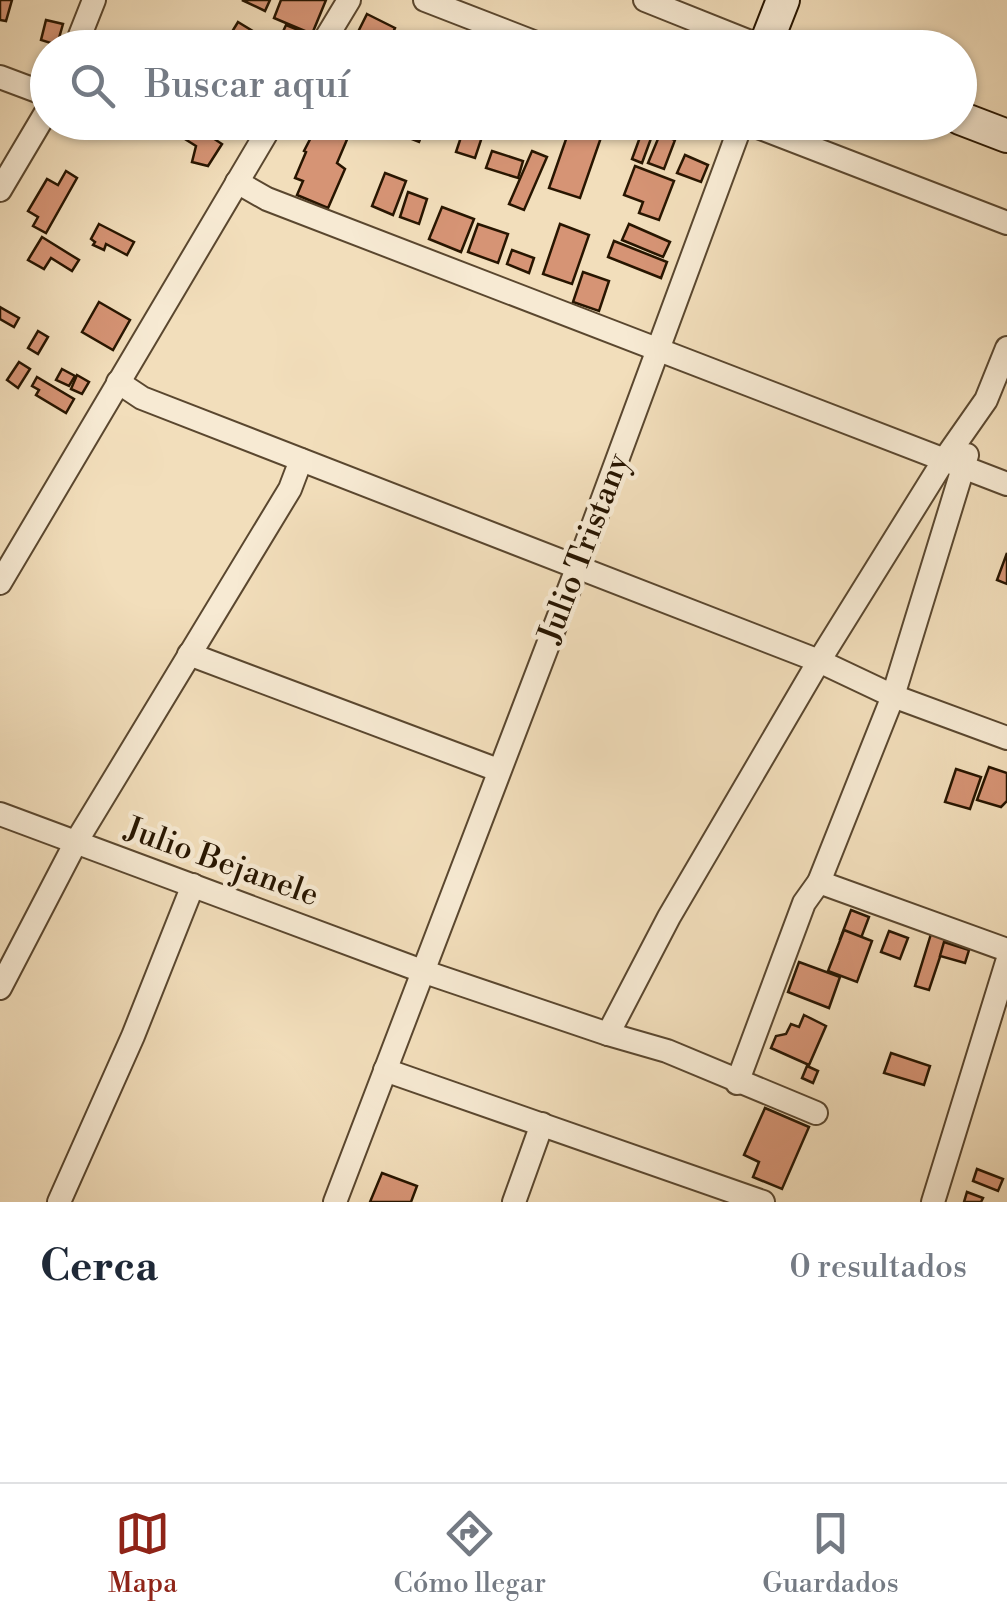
<!DOCTYPE html>
<html lang="es">
<meta charset="utf-8">
<style>
body{margin:0;font-family:"Libre Bodoni",serif;background:#f2f2f3;color:#1f2937}
.list{margin:0;padding:0;list-style:none}
h2{display:flex;justify-content:space-between;align-items:center;height:130px;margin:0;padding:0 40px;font-size:42px}
h2 small{font-size:32px;font-weight:400;color:#747a83}
.icon{flex:none;width:55px;height:55px;fill:none;stroke:currentColor;stroke-width:2;stroke-linecap:round;stroke-linejoin:round}
.map{position:relative;flex:none;width:1007px;height:1202px;overflow:hidden}
.search{position:absolute;background:#fff;box-shadow:0 2px 8px #0004;left:30px;right:30px;top:30px;height:110px;display:flex;align-items:center;gap:25px;box-sizing:border-box;padding:0 35px;border-radius:55px;color:#747a83;font-size:38px}
.sheet{height:280px;background:#fff}
nav{display:flex;justify-content:space-around;align-items:center;box-sizing:border-box;height:140px;border-top:2px solid #e0e1e3;background:#fff;font-size:28px;color:#747a83}
nav a{display:grid;justify-items:center;gap:5px}
nav .on{color:#8f2418}
.map>svg:first-child{display:block}
.building{fill:#d69475;stroke:#271500;stroke-width:2.5}
.lines{fill:none;stroke-linecap:round;stroke-linejoin:round}
.street-casing{stroke:#5a472f;stroke-width:26}
.secondary-casing{stroke:#271500;stroke-width:36}
.street{stroke:#f7ead3;stroke-width:22}
.secondary{stroke:#f7ead3;stroke-width:32}
.labels{text-anchor:middle;dominant-baseline:central;stroke-width:9;stroke-linejoin:round;paint-order:stroke}
.street-label{font-size:32px;fill:#271500;stroke:#f7ead3}
</style>
<div class="map">
<svg width="1007" height="1202" viewBox="0 0 1007 1202">
<rect width="100%" height="100%" fill="#f2debb"/>
<filter id="stains"><feTurbulence type="fractalNoise" baseFrequency=".002" numOctaves="4"/><feColorMatrix values="0 0 0 0 .2 0 0 0 0 .09 0 0 0 0 .02 0 0 0 .5 -.17"/></filter>
<radialGradient id="worn" r=".72"><stop offset=".6" stop-color="#630" stop-opacity="0"/><stop offset="1" stop-color="#630" stop-opacity=".3"/></radialGradient>
<g class="building">
<path d="M0,0h12l-6,21 -6,-1z"/>
<path d="M242,0h28l-5,11z"/>
<path d="M281,0h45l-14,34 -38,-16z"/>
<path d="M367,14l28,14 -9,20h-36z"/>
<path d="M46,20l17,4 -6,21 -16,-5z"/>
<path d="M238,22l41,25 -1,1h-27l-21,-13z"/>
<path d="M286,25l15,6 -4,10 -15,-7z"/>
<path d="M319,122h15l17,8 -14,33 8,6 -17,39 -31,-13 6,-14 -8,-3 11,-26 -2,-1z"/>
<path d="M386,122h41l-8,20 -35,-14z"/>
<path d="M466,122h21l-12,36 -19,-6z"/>
<path d="M535,122h23l-3,9z"/>
<path d="M572,122h22l11,4 -25,72 -31,-10z"/>
<path d="M193,125l29,19 -14,22 -16,-4 4,-16 -11,-7z"/>
<path d="M643,129l10,4 -11,30 -10,-4z"/>
<path d="M660,134l15,6 -11,29 -16,-6z"/>
<path d="M492,151l31,10 -5,17 -32,-10z"/>
<path d="M532,151l15,6 -23,53 -15,-6z"/>
<path d="M685,155l23,10 -7,17 -24,-9z"/>
<path d="M635,166l39,15 -15,39 -20,-7 4,-11 -19,-7z"/>
<path d="M66,171l11,7 -31,55 -13,-7 5,-9 -10,-6 19,-32 11,6z"/>
<path d="M385,173l21,8 -13,34 -21,-9z"/>
<path d="M408,192l19,7 -8,25 -19,-7z"/>
<path d="M442,207l32,12 -13,33 -32,-13z"/>
<path d="M99,224l35,18 -7,13 -21,-11 -2,6 -11,-5 2,-3 -4,-3z"/>
<path d="M478,224l30,10 -10,29 -30,-11z"/>
<path d="M560,224l29,11 -17,49 -29,-10z"/>
<path d="M629,224l41,18 -7,15 -41,-17z"/>
<path d="M42,237l37,23 -7,11 -21,-13 -7,11 -16,-9z"/>
<path d="M614,241l53,21 -6,16 -53,-21z"/>
<path d="M512,250l22,8 -5,15 -22,-9z"/>
<path d="M583,272l26,9 -10,30 -26,-9z"/>
<path d="M99,302l31,18 -17,30 -31,-18z"/>
<path d="M0,307l19,11 -5,9 -14,-8z"/>
<path d="M38,331l10,6 -10,17 -10,-6z"/>
<path d="M19,362l11,7 -12,19 -11,-8z"/>
<path d="M62,369l13,7 -6,10 -13,-6z"/>
<path d="M77,375l12,7 -7,12 -11,-5z"/>
<path d="M37,377l37,22 -8,14 -30,-18 3,-5 -7,-4z"/>
<path d="M1007,553v31l-10,-4z"/>
<path d="M989,767l18,6v28l-6,6 -24,-7z"/>
<path d="M956,769l25,8 -11,32 -25,-7z"/>
<path d="M851,910l18,7 -11,29 -18,-7z"/>
<path d="M844,930l28,11 -15,41 -29,-11z"/>
<path d="M889,931l19,7 -8,21 -19,-7z"/>
<path d="M931,934l15,5 -17,51 -14,-4z"/>
<path d="M944,942l25,8 -4,13 -25,-7z"/>
<path d="M799,962l41,15 -11,31 -41,-16z"/>
<path d="M804,1015l22,11 -17,39 -38,-17 5,-12 10,-2 5,-10 8,3z"/>
<path d="M891,1053l39,13 -6,19 -40,-12z"/>
<path d="M807,1066l11,5 -5,12 -11,-5z"/>
<path d="M765,1108l44,19 -27,62 -29,-12 6,-15 -15,-7z"/>
<path d="M977,1169l26,10 -5,12 -25,-10z"/>
<path d="M382,1173l35,13 -6,16h-41z"/>
<path d="M967,1192l16,6 -2,4h-17z"/>
</g>
<g class="lines">
<defs>
<g id="street">
<path d="M425,0l124,48"/>
<path d="M645,0l120,48"/>
<path d="M75,48l19,-48"/>
<path d="M320,48l29,-48"/>
<path d="M0,77l48,18"/>
<path d="M745,122l262,101"/>
<path d="M237,182l30,17 740,285"/>
<path d="M0,190l48,-81"/>
<path d="M118,382l24,16 677,263 74,35 114,42"/>
<path d="M0,583l273,-461"/>
<path d="M189,654l309,116"/>
<path d="M0,814l422,157 186,63 59,17 149,62"/>
<path d="M819,882l188,68"/>
<path d="M0,988l76,-146 214,-353 11,-29"/>
<path d="M608,1034l61,-117 150,-256 125,-201 42,-60 21,-52"/>
<path d="M385,1070l378,132"/>
<path d="M737,1083l67,-180 15,-21 74,-186 74,-241"/>
<path d="M59,1202l74,-166 60,-151"/>
<path d="M335,1202l243,-636 164,-444"/>
<path d="M514,1202l28,-78"/>
<path d="M933,1202l74,-240"/>
</g>
<g id="secondary">
<path d="M769,48l-4,-2 18,-46"/>
<path d="M960,118l47,18"/>
</g>
</defs>
<use href="#street" class="street-casing"/>
<use href="#secondary" class="secondary-casing"/>
<use href="#street" class="street"/>
<use href="#secondary" class="secondary"/>
</g>
<g class="labels">
<g class="street-label">
<text transform="translate(584 548) rotate(-69)">Julio Tristany</text>
<text transform="translate(222 862) rotate(20)">Julio Bejanele</text>
</g>
</g>
<rect width="100%" height="100%" filter="url(#stains)"/>
<rect width="100%" height="100%" fill="url(#worn)"/>
</svg>
<div class="search"><svg class="icon" aria-label="search" viewBox="0 0 24 24"><circle cx="10" cy="10" r="6"/><path d="M15 15l6 6"/></svg>Buscar aquí</div>
</div>
<section class="sheet">
<h2>Cerca<small>0 resultados</small></h2>
<ul class="list">
</ul>
</section>
<nav>
<a class="on"><svg class="icon" aria-label="map" viewBox="0 0 24 24"><path d="M3 6l6-2 6 2 6-2v14l-6 2-6-2-6 2zM9 4v14M15 6v14"/></svg>Mapa</a>
<a><svg class="icon" aria-label="directions" viewBox="0 0 24 24"><path d="M12 3l9 9-9 9-9-9zM9 14v-3h6M13 9l2 2-2 2"/></svg>Cómo llegar</a>
<a><svg class="icon" aria-label="saved" viewBox="0 0 24 24"><path d="M7 4h10v16l-5-4-5 4z"/></svg>Guardados</a>
</nav>
